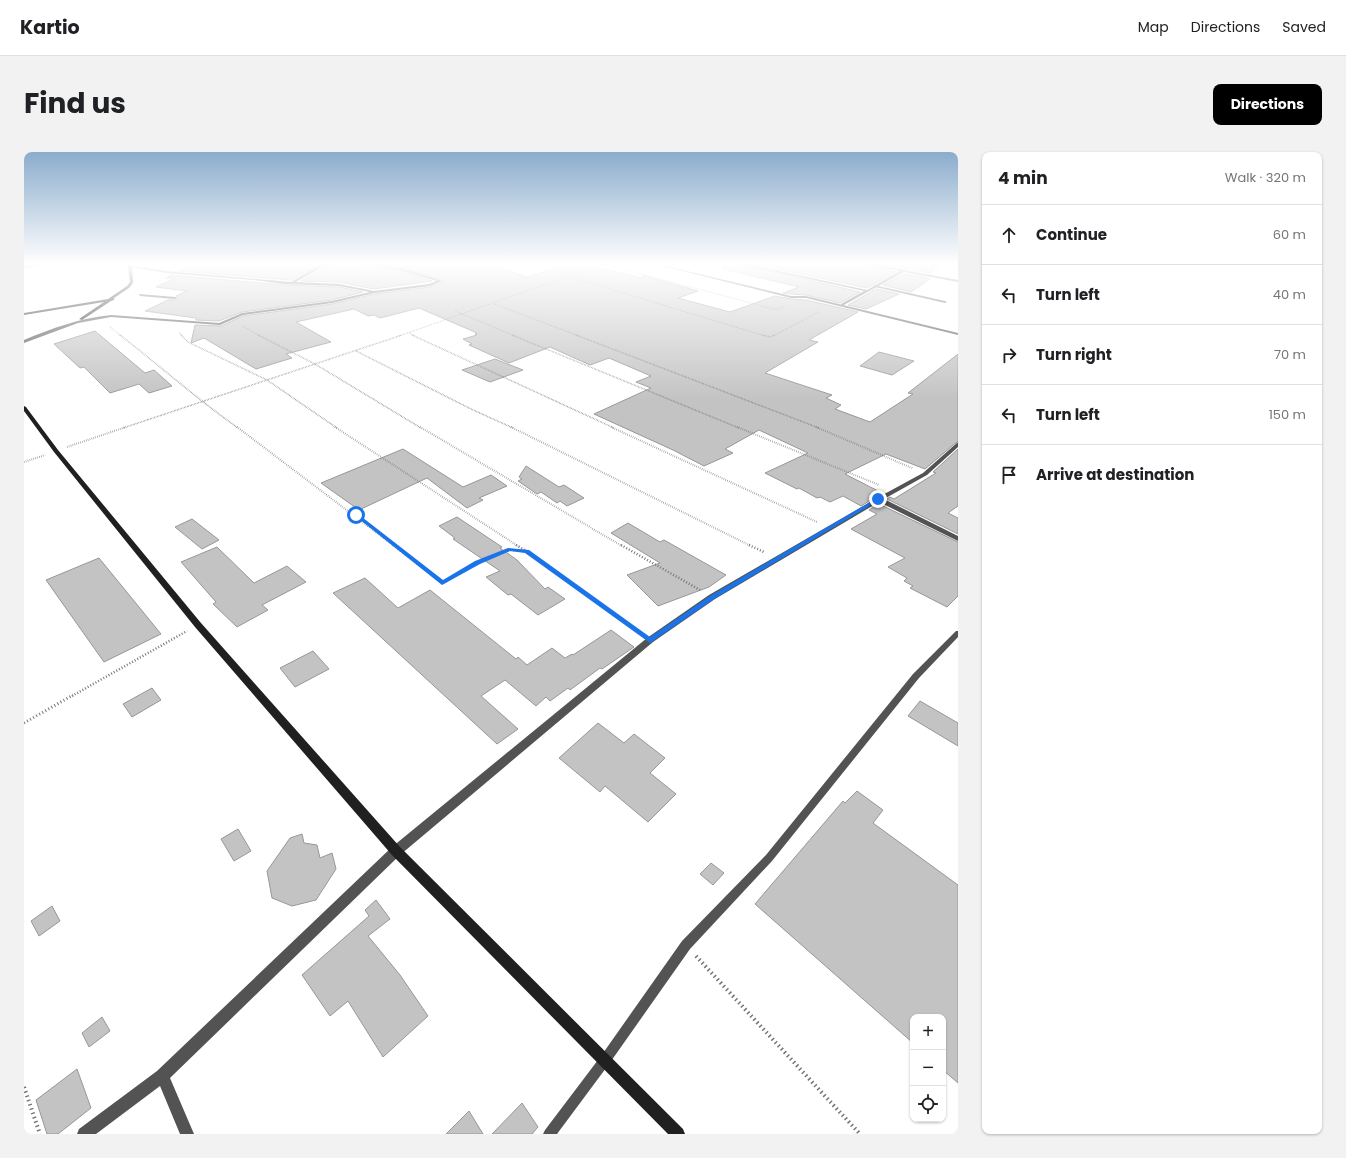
<!DOCTYPE html>
<meta charset="utf-8">
<style>
body{margin:0;font-family:Poppins,sans-serif;background:#f2f2f2;color:#202124}
.controls{position:absolute;right:12px;bottom:12px;display:grid;overflow:hidden;border-radius:8px;box-shadow:0 1px 3px #0004}
.controls button{width:36px;height:36px;display:grid;place-items:center;padding:0;border:0;border-bottom:1px solid #e0e0e0;background:#fff;color:#202124;font:20px sans-serif}
.stop{position:absolute;width:12px;height:12px;margin:-9px;border:3px solid #1a73e8;border-radius:50%;background:#fff}
.stop.end{background:#1a73e8;border-color:#fff;box-shadow:0 1px 4px #0008}
.list{margin:0;padding:0;list-style:none}
h2{display:flex;justify-content:space-between;align-items:center;height:52px;margin:0;padding:0 16px;font-size:17px}
h2 small{font-size:13px;font-weight:400;color:#757577}
.list li{display:grid;grid-template-columns:26px 1fr auto;gap:12px;align-items:center;box-sizing:border-box;height:60px;padding:0 16px;border-top:1px solid #e0e0e0}
.list b{display:block;font-size:15px;white-space:nowrap}
.list em{font-size:13px;font-style:normal;color:#757577}
.icon{flex:none;width:22px;height:22px;fill:none;stroke:currentColor;stroke-width:2;stroke-linecap:round;stroke-linejoin:round}
.map{position:relative;flex:none;width:934px;height:982px;overflow:hidden;border-radius:8px}
header{display:flex;align-items:center;gap:24px;box-sizing:border-box;height:56px;padding:0 20px;background:#fff;border-bottom:1px solid #e0e0e0}
header strong{font-size:19px}
nav{display:flex;gap:22px;margin-inline-start:auto;font-size:14px}
.intro{display:flex;align-items:center;justify-content:space-between;box-sizing:border-box;height:96px;padding:0 24px}
h1{margin:0;font-size:28px}
.button{padding:10px 18px;border-radius:8px;background:#000;color:#fff;font-size:14px;font-weight:700}
main{display:flex;gap:24px;padding:0 24px}
aside{flex:1;background:#fff;border-radius:8px;box-shadow:0 1px 3px #0004}
.map>svg:first-child{display:block}
.building{fill:#c3c3c3;stroke:#979797}
.lines{fill:none;stroke-linecap:round;stroke-linejoin:round}
.path-far5{stroke:#757575;stroke-width:1;stroke-dasharray:0.5 1;stroke-linecap:butt}
.path-far4{stroke:#757575;stroke-width:1.5;stroke-dasharray:0.5 1;stroke-linecap:butt}
.path-far3{stroke:#757575;stroke-width:2;stroke-dasharray:0.5 1.5;stroke-linecap:butt}
.path-far2{stroke:#757575;stroke-width:2.5;stroke-dasharray:1 2;stroke-linecap:butt}
.path-far1{stroke:#757575;stroke-width:3;stroke-dasharray:1 2.5;stroke-linecap:butt}
.path{stroke:#757575;stroke-width:4;stroke-dasharray:1.5 3;stroke-linecap:butt}
.lane{fill:#535353;fill-rule:evenodd}
.street{fill:#535353;fill-rule:evenodd}
.secondary{fill:#202020;fill-rule:evenodd}
.route{fill:#1a73e8}
</style>
<header>
<strong>Kartio</strong>
<nav><a>Map</a><a>Directions</a><a>Saved</a></nav>
</header>
<div class="intro"><h1>Find us</h1><a class="button">Directions</a></div>
<main>
<div class="map">
<svg width="934" height="982" viewBox="0 0 934 982">
<rect width="100%" height="100%" fill="#fff"/>
<g class="building">
<path d="M169,111h130l-32,17 -112,-9z"/>
<path d="M316,111h18l42,8 32,10 -58,8 -35,-7 -38,-1 22,-13z"/>
<path d="M347,111h100l13,6 11,-3 32,11 46,-14 24,7 8,-1 37,9v-3l56,16 -20,7 52,14 45,-16 16,3 15,1 52,12 -49,28 9,2 -53,31 67,22 -6,3 15,7 -6,4 35,13 43,-28 -5,-1 50,-39v87l-33,28 -39,-15 -41,20 37,19 -21,13 -18,-10 -13,6 -10,-5 -3,1 -18,-10 -2,1 -32,-16 43,-20 -49,-23 -34,19 8,4 -29,13 -31,-16 -79,-36 57,-26 -15,-6 15,-6 -42,-18 -19,7 -40,-18 -41,16 -40,-18 3,-1 -9,-5 14,-4 -2,-1 2,-1 -58,-25 -39,10 -6,-3 -6,1 -14,-7 -58,13 35,20 -45,12 6,4 -36,11 -52,-31 -13,5 4,-18 26,1 22,-10 89,-12 42,-10 56,-7 13,-5 -1,-2 -42,-13z"/>
<path d="M699,111h12l125,29 -20,11 -34,-8 -15,-1 -8,-1 16,-6 -76,-18z"/>
<path d="M725,111h110l37,9 -29,16z"/>
<path d="M851,111h68l-13,10z"/>
<path d="M880,122l21,3 5,2 -19,13 -28,-7z"/>
<path d="M147,123l112,10 56,2 24,5 -31,8 -90,12 -23,9 -23,-1v-2l-51,-7 23,-11h8l2,-1 -2,-3 11,-5 -31,-4 19,-9h-9z"/>
<path d="M852,137l23,5 -33,15 -18,-4z"/>
<path d="M71,179l50,42 9,-3 18,16 -23,7 -10,-9 -29,9 -26,-26 -4,1 -26,-24z"/>
<path d="M855,200l35,9 -22,14 -32,-9z"/>
<path d="M471,207l28,11 -33,12 -28,-12z"/>
<path d="M379,297l60,38 28,-12 16,11 -28,12 4,2 -16,8 -40,-30 -68,32 -38,-27z"/>
<path d="M934,297v57l-10,7 10,5v16l-71,-35 3,-2 4,2 42,-26 -3,-1z"/>
<path d="M502,314l33,21 5,-2 20,13 -17,8 -7,-5 -3,2 -16,-11 -4,2 -19,-13 4,-2 -3,-2z"/>
<path d="M855,352l79,38v54l-11,11 -37,-19 3,-2 -9,-5 3,-3 -19,-11 17,-9 -54,-29 26,-15 -8,-4z"/>
<path d="M433,365l45,30 -2,1 17,12 28,29 3,-2 17,12 -27,16 -27,-21 -3,1 -22,-18 14,-6 -47,-32 2,-1 -16,-12z"/>
<path d="M168,367l27,21 -17,9 -27,-22z"/>
<path d="M604,371l32,19 4,-2 62,35 -17,12 -51,19 -31,-31 33,-12 -49,-30z"/>
<path d="M193,395l37,36 33,-17 19,16 -44,23 6,5 -31,17 -24,-23 3,-2 -35,-40z"/>
<path d="M75,406l62,76 -57,28 -58,-82z"/>
<path d="M341,426l33,30 32,-18 86,69 2,-2 9,8 25,-17 13,10 7,-4 1,1 38,-25 23,17 -32,22 -2,-1 -30,22 -2,-2 -18,13 -4,-4 -10,9 -31,-26 -24,16 37,33 -21,15 -164,-151z"/>
<path d="M289,499l16,18 -34,18 -15,-19z"/>
<path d="M128,536l9,12 -29,17 -9,-13z"/>
<path d="M896,549l38,22v23l-50,-30z"/>
<path d="M574,571l26,20 10,-9 31,24 -15,15 26,21 -28,28 -43,-36 -5,6 -41,-34z"/>
<path d="M833,639l26,19 -10,13 85,62v198l-15,-13v-53h-30v26l-158,-139 88,-103 2,2z"/>
<path d="M214,677l13,22 -17,10 -13,-22z"/>
<path d="M278,682l2,9 13,2 3,13 12,-5 4,16 -20,31 -24,6 -20,-8 -5,-27 23,-33z"/>
<path d="M687,711l13,10 -11,12 -13,-11z"/>
<path d="M352,748l14,19 -22,17 32,39 28,41 -45,41 -35,-56 -18,15 -28,-41 67,-59 -4,-6z"/>
<path d="M28,754l8,15 -21,15 -8,-15z"/>
<path d="M78,865l8,14 -21,16 -7,-14z"/>
<path d="M53,917l14,39 -33,26h-11l-11,-34z"/>
<path d="M498,951l16,24 -6,7h-40z"/>
<path d="M445,959l14,23h-37z"/>
</g>
<g class="lines">
<g class="path-far5">
<path d="M577,111l172,46h7l5,-3"/>
<path d="M547,125l194,59"/>
<path d="M470,152l85,32"/>
<path d="M431,159l60,25"/>
<path d="M85,174l12,10"/>
<path d="M218,174l18,10"/>
<path d="M155,180l3,4"/>
<path d="M385,181l6,3"/>
<path d="M375,184l207,-73"/>
<path d="M749,184l46,-24"/>
</g>
<g class="path-far4">
<path d="M96,183c40,31 77,64 118,93"/>
<path d="M157,183l7,7 79,38 70,48"/>
<path d="M234,183l57,29 106,64"/>
<path d="M388,183l202,93"/>
<path d="M488,183l227,93"/>
<path d="M552,183l243,93"/>
<path d="M738,183l8,2 5,-2"/>
<path d="M332,199l115,58 42,19"/>
<path d="M99,276l279,-93"/>
</g>
<g class="path-far3">
<path d="M213,275l157,119"/>
<path d="M311,275l183,119"/>
<path d="M396,275l202,119"/>
<path d="M487,275l240,119"/>
<path d="M587,275l206,95"/>
<path d="M713,275l142,58"/>
<path d="M792,275l96,41"/>
<path d="M43,295l59,-20"/>
<path d="M0,310l21,-7"/>
</g>
<g class="path-far2">
<path d="M369,393l50,38 35,-21 32,-12 17,1 113,82"/>
<path d="M492,393l10,6"/>
<path d="M597,393l79,45"/>
<path d="M725,393l15,7"/>
<path d="M48,544l115,-65"/>
</g>
<path class="path-far1" d="M0,571l49,-28"/>
<g class="path">
<path d="M672,804l164,178"/>
<path d="M0,935l16,47"/>
</g>
<g class="lane">
<path d="M626,111h4l137,33h15l152,37v2l-152,-37h-15z"/>
<path d="M850,133l71,16 2,1 -2,1 -70,-16z"/>
<path d="M115,142l36,3 2,1 -2,1 -35,-3z"/>
<path d="M932,479h2v6l-39,41 -147,183 -82,88 -81,115 -52,70h-14l2,-4 56,-74 81,-115 84,-86 147,-181z"/>
</g>
<g class="street">
<path d="M21,111h8l-29,5v-2z"/>
<path d="M308,111h7l-17,4 -26,15 43,2 35,7 55,-7 8,-3 -37,-11 -41,-7 41,5 42,13 -12,5 -56,7 -42,10 -89,12 -23,10 -109,-8 -33,6 -54,20v-3c29,-12 56,-22 87,-25l108,8 23,-10 90,-12 38,-9 -31,-6 -56,-2 -29,-4 -88,-7 -36,-6 -1,-2 37,6 125,11 29,-17z"/>
<path d="M712,111h6l125,27 33,-19 -40,-8h7l91,17v2l-54,-10 -62,34 -1,-2 23,-13z"/>
<path d="M934,290v5l-31,28 -43,24 74,37v5l-79,-39 -164,97 -62,43 -253,213 -230,223 24,56h-14l-20,-48 -64,48h-19l2,-5 78,-58 235,-224 255,-209 62,-43 168,-97 46,-25z"/>
</g>
<g class="secondary">
<path d="M102,111h4l2,3 1,17 -4,5 -15,10v2l-3,1 -29,19 -3,-1 25,-17 -80,13v-2l84,-14 19,-13 3,-4 -2,-16z"/>
<path d="M0,254l2,1 32,43 143,173 199,224 283,282 2,5h-17l-276,-279 -197,-228 -141,-175 -30,-41z"/>
</g>
</g>
<linearGradient id="sky" x2="0" y2="1"><stop stop-color="#8baccc"/><stop offset="0.45" stop-color="#fff"/><stop offset="1" stop-color="#fff" stop-opacity="0"/></linearGradient>
<rect width="934" height="248" fill="url(#sky)"/>
<path class="route" d="M853,346l4,1 -167,100 -64,44 -125,-90 -15,-2 -30,13 -38,21 -88,-70 4,-1 85,66 32,-19 33,-13 21,2 121,87 60,-41z"/>
</svg>
<div class="controls">
<button>+</button>
<button>−</button>
<button><svg class="icon" aria-label="locate" viewBox="0 0 24 24"><circle cx="12" cy="12" r="6"/><path d="M12 2v4M12 18v4M2 12h4M18 12h4"/></svg></button>
</div>
<div class="stop" style="left:332px;top:363px"></div>
<div class="stop end" style="left:854px;top:347px"></div>
</div>
<aside>
<h2>4 min<small>Walk · 320 m</small></h2>
<ul class="list">
<li><svg class="icon" aria-label="ahead" viewBox="0 0 24 24"><path d="M12 20V5M6 11l6-6 6 6"/></svg><div><b>Continue</b></div><em>60 m</em></li>
<li><svg class="icon" aria-label="left" viewBox="0 0 24 24"><path d="M17 20v-9H6M10 6l-5 5 5 5"/></svg><div><b>Turn left</b></div><em>40 m</em></li>
<li><svg class="icon" aria-label="right" viewBox="0 0 24 24"><path d="M7 20v-9h11M14 6l5 5-5 5"/></svg><div><b>Turn right</b></div><em>70 m</em></li>
<li><svg class="icon" aria-label="left" viewBox="0 0 24 24"><path d="M17 20v-9H6M10 6l-5 5 5 5"/></svg><div><b>Turn left</b></div><em>150 m</em></li>
<li><svg class="icon" aria-label="arrive" viewBox="0 0 24 24"><path d="M6 21V4h12l-3 4 3 4H6"/></svg><div><b>Arrive at destination</b></div></li>
</ul>
</aside>
</main>
